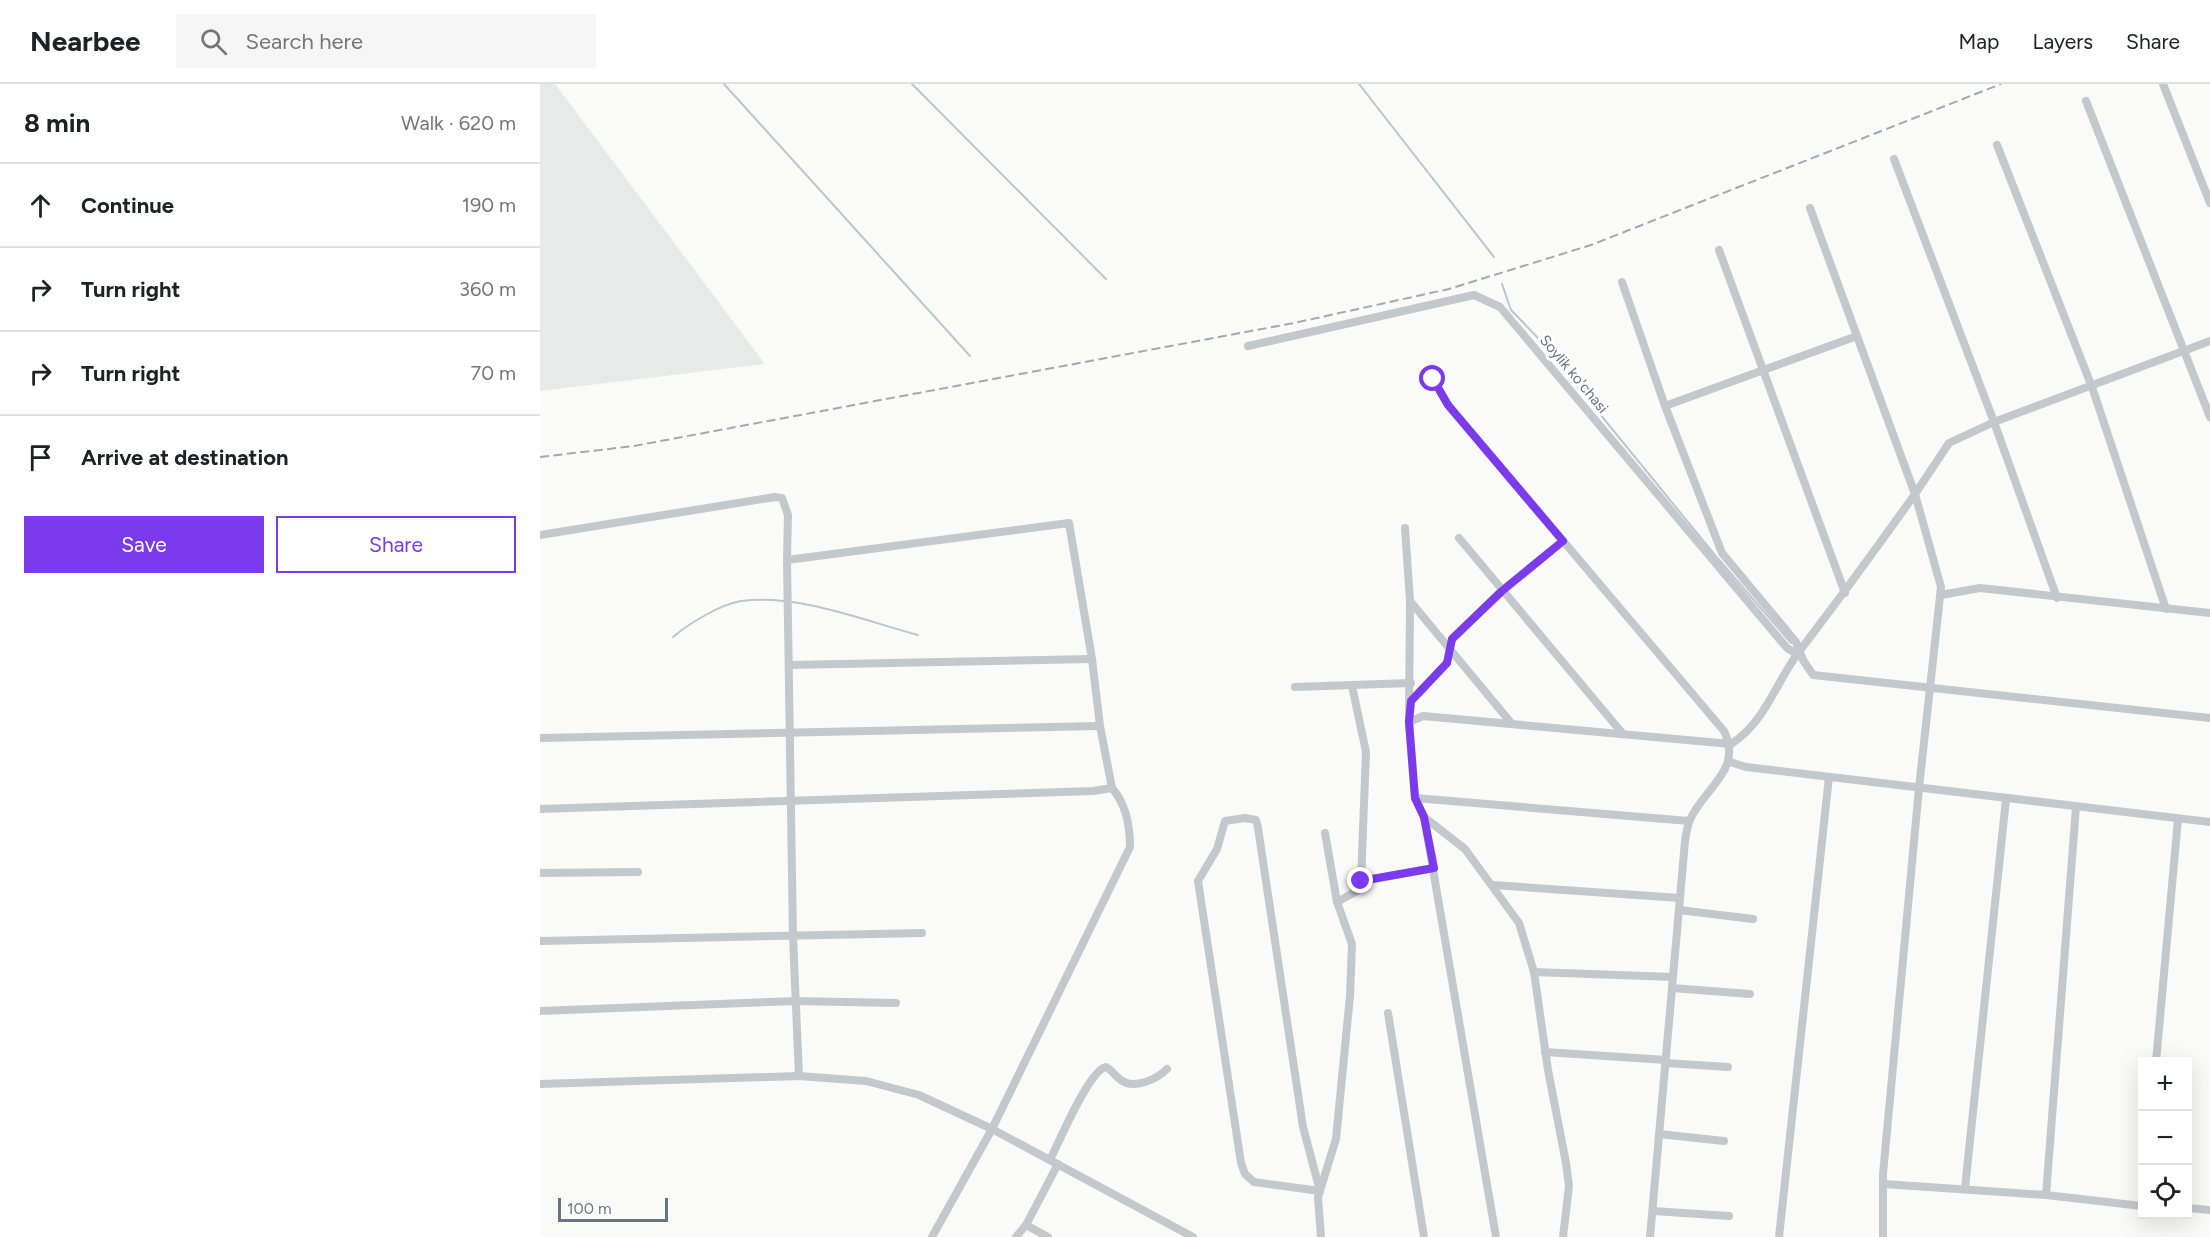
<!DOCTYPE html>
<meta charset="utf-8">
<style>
body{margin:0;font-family:Figtree,sans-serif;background:#f6f6f6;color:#202124}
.controls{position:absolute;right:18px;bottom:18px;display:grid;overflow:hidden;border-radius:0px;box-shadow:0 6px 24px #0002}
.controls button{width:54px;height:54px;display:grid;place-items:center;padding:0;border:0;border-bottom:2px solid #e0e0e0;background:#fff;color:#202124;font:30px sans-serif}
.scale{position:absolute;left:18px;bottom:15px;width:110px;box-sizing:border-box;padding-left:6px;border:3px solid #657683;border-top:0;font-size:16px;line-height:21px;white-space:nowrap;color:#657683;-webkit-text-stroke:4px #fff;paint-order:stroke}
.stop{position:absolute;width:18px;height:18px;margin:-14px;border:4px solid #7c3aed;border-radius:50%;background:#fff}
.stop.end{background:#7c3aed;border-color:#fff;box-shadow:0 2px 6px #0008}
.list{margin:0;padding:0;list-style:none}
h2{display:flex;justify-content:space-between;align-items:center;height:78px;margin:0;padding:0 24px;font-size:26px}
h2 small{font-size:20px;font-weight:400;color:#757577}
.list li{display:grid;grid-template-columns:39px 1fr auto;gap:18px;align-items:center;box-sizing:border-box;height:84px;padding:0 24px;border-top:2px solid #e0e0e0}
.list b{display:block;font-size:22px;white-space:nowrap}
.list em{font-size:20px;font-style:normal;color:#757577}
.actions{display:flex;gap:12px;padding:18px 24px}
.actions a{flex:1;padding:14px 0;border:2px solid #7c3aed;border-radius:0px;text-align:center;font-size:21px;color:#7c3aed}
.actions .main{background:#7c3aed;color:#fff}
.icon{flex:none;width:33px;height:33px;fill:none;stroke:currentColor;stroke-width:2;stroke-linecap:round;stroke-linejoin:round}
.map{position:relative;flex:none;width:1670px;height:1153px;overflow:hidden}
header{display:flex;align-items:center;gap:36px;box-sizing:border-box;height:84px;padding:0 30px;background:#fff;border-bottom:2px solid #e0e0e0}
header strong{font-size:28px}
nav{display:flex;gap:33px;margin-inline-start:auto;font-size:21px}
.search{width:420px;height:54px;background:#f6f6f6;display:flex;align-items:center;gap:15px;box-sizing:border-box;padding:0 21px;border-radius:0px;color:#757577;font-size:22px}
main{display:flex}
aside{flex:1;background:#fff}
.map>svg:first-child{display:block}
.built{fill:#e8e9e9}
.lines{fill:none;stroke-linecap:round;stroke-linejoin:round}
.stream{stroke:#bbc7cb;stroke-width:2}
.street{stroke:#c3c8cc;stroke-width:8}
.rail{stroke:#a2aab0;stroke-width:2;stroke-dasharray:9 4.5;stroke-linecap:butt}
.route{stroke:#7c3aed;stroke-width:8}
.labels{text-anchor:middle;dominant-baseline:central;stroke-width:6;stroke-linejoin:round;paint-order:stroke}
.street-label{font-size:15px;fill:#657683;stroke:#fff}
</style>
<header>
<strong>Nearbee</strong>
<div class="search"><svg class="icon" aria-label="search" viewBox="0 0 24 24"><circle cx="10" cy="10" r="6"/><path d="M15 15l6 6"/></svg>Search here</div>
<nav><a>Map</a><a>Layers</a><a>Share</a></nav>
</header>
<main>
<aside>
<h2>8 min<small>Walk · 620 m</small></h2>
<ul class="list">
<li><svg class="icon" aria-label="ahead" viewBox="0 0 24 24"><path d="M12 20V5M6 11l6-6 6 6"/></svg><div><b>Continue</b></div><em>190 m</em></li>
<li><svg class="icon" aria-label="right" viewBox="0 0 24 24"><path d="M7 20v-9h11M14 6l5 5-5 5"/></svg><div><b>Turn right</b></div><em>360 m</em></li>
<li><svg class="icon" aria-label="right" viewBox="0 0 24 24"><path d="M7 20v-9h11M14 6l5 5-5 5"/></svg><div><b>Turn right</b></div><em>70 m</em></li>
<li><svg class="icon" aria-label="arrive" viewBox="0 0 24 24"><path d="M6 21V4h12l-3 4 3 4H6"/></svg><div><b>Arrive at destination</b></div></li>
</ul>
<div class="actions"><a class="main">Save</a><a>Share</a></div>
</aside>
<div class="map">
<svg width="1670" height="1153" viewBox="0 0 1670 1153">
<rect width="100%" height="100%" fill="#fafaf8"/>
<path class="built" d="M0,0h15l210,280 -225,27z"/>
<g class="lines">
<g class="stream">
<path d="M184,0l246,272"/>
<path d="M372,0l194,195"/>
<path d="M819,0l135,173"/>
<path d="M962,200l9,26 27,28 176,216 77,89"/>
<path d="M133,553c15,-13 48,-33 68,-36 59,-7 121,19 177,34"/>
</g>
<g class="street">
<path d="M1623,0l47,119"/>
<path d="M1546,17l124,316"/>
<path d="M1457,61l95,242 74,222"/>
<path d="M1354,75l100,263 63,176"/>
<path d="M1179,166l126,343"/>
<path d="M1082,198l43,124 57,147 74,89 7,18 10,15 397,43"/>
<path d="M708,262l226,-51 26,12 287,341 10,6"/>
<path d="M893,295l15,26 276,326c20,40 -22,58 -35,91 -2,6 -3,13 -4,19l-35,396"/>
<path d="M1125,322l192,-70"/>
<path d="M865,444l5,73 -1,121 6,76 9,19 41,32 54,74 15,49 14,98 18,93 3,23 -6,51"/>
<path d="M0,451l235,-38 7,1 6,17 -1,45 6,377 6,139"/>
<path d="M919,454l164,196"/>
<path d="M247,476l282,-37 23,136 8,67 12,62"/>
<path d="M1401,511l39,-7 230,25"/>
<path d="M870,517l102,123"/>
<path d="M249,581l303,-6"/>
<path d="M755,603l116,-4"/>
<path d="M871,617l36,-38 5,-24 49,-48 62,-50"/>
<path d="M869,638l14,-6 308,28c35,-22 45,-63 70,-95 39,-51 77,-103 114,-155l-105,-286"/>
<path d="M0,654l560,-12"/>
<path d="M1190,678l16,5 464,55"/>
<path d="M875,714l274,23"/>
<path d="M0,725l553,-18 19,-3c14,16 18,38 18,59l-138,282 -60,108"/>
<path d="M884,733l72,420"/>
<path d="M705,734l11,2 2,8 45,299 17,64 -66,-9 -9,-8 -4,-11 -43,-282 19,-32 8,-28z"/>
<path d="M0,789l98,-1"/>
<path d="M821,797l73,-13"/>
<path d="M953,801l187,13"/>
<path d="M797,818l20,-11 4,-10 5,-129 -14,-66"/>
<path d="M1139,826l74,9"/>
<path d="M0,857l382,-8"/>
<path d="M994,888l139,5"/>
<path d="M1132,904l78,6"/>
<path d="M0,927l256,-10 100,2"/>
<path d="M848,929l36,224"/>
<path d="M1005,968l121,8"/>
<path d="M1616,978l22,-243"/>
<path d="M1125,979l63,4"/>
<path d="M0,1000l259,-8 67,5 53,14 73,34 201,108"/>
<path d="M1119,1050l65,7"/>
<path d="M510,1076c9,-18 39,-90 56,-93 6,3 9,9 15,13 13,10 36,-1 46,-11"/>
<path d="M1344,1100l162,11 96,11"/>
<path d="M1425,1104l41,-389"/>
<path d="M1506,1111l30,-388"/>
<path d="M1648,1124l22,2"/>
<path d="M1113,1127l76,5"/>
<path d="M476,1153l10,-12"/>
<path d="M508,1153l-22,-12 32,-61"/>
<path d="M781,1153l-3,-40 18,-58 14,-143 2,-52 -15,-42 -12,-69"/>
<path d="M1239,1153l50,-460"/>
<path d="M1343,1153v-63l36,-386 22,-201 -26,-93 34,-51 45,-21 216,-81"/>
</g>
<path class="rail" d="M0,373l94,-11 660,-123 155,-34 142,-44 410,-161"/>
</g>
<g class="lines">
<path class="route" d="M821,797l73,-13 -10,-51 -9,-19 -6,-76 2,-21 36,-38 5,-24 50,-48 61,-50 -115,-136 -15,-26"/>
</g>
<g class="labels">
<g class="street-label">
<text transform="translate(1034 290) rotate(50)">Soylik ko'chasi</text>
</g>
</g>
</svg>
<div class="controls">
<button>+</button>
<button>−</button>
<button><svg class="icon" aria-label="locate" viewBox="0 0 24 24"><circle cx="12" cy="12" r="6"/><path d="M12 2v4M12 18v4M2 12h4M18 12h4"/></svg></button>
</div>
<div class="scale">100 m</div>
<div class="stop" style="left:893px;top:295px"></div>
<div class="stop end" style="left:821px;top:797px"></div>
</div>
</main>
